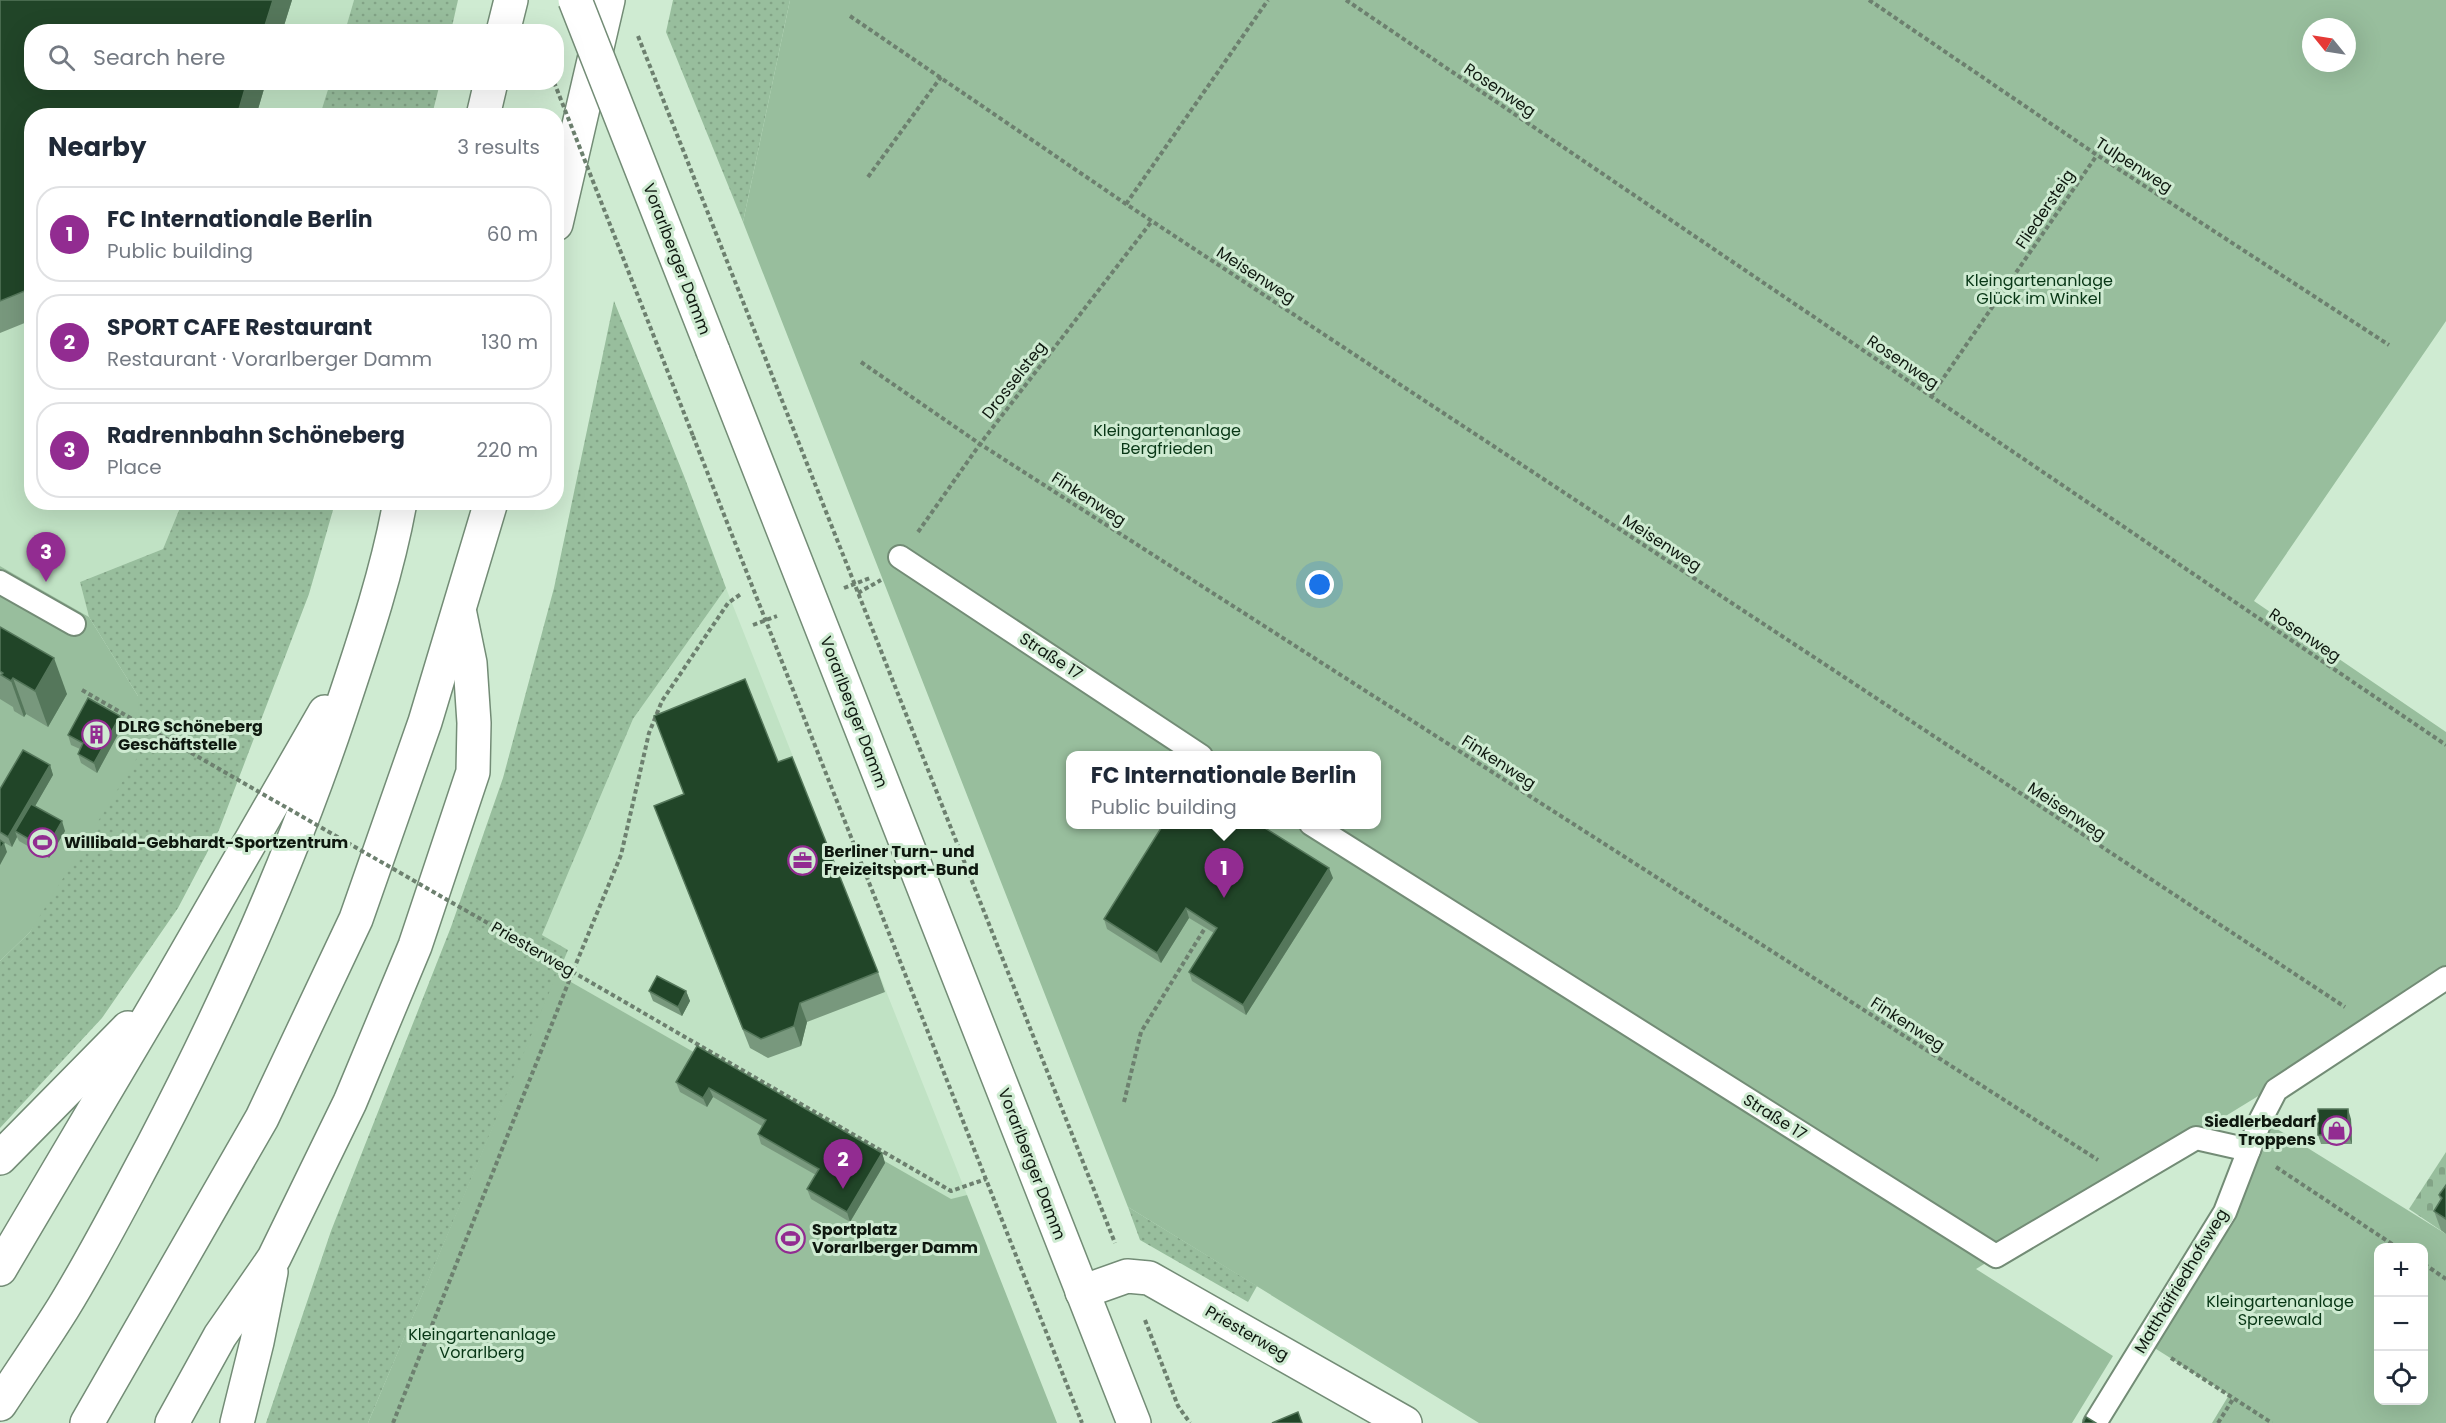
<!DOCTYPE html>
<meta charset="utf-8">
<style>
body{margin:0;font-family:Poppins,sans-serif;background:#f6f6f7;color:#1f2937}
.controls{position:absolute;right:18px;bottom:18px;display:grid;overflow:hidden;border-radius:12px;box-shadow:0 6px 24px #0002}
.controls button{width:54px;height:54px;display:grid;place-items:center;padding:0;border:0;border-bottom:2px solid #e0e1e3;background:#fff;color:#1f2937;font:30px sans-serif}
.compass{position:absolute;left:2302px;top:18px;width:54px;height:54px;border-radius:50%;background:#fff;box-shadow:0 6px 24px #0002;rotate:300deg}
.you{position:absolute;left:1320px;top:585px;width:21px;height:21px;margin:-15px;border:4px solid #fff;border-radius:50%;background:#1a73e8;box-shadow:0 0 0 9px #1a73e833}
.badge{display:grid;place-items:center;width:39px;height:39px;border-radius:50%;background:#922c91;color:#fff;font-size:20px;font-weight:700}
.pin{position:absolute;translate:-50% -50px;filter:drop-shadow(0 2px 3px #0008)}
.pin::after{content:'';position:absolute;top:32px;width:21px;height:18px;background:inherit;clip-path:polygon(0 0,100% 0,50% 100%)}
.popup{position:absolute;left:1066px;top:751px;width:315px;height:78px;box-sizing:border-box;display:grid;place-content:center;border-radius:12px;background:#fff;filter:drop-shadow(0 2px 4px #0005);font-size:20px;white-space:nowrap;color:#747a83}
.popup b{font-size:22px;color:#1f2937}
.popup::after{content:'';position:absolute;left:50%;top:100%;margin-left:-12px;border:12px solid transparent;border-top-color:#fff}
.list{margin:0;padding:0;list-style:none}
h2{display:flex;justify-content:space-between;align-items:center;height:78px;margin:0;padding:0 24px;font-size:26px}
h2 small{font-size:20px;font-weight:400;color:#747a83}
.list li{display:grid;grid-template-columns:39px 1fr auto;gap:18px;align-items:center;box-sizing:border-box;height:96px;margin:0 12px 12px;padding:0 12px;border:2px solid #e0e1e3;border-radius:24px}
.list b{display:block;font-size:22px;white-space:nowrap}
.list p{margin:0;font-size:20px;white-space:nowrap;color:#747a83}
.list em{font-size:20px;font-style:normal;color:#747a83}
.icon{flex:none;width:33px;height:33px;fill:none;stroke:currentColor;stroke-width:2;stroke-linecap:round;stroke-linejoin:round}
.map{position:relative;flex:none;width:2446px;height:1423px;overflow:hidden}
.search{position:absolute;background:#fff;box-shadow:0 6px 24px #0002;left:24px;top:24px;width:540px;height:66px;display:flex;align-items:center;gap:15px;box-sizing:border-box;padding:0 21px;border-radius:24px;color:#747a83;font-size:22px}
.panel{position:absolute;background:#fff;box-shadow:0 6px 24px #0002;left:24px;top:108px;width:540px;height:402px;border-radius:24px}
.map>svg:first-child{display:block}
.built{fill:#c0e2c4}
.grass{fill:url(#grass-dots)}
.cemetery{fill:url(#cemetery-stones)}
.garden{fill:#98be9d;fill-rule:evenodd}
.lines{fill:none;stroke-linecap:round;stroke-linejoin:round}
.service-casing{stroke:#738c76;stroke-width:26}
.minor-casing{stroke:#738c76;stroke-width:36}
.tertiary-casing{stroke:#738c76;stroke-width:36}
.motorway-casing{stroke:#738c76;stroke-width:36}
.path{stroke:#6d806f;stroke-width:4;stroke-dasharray:4.5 3;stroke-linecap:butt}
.service{stroke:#fff;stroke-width:22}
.minor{stroke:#fff;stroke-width:33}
.tertiary{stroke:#fff;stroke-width:33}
.motorway{stroke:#fff;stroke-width:33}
.tertiary-bridge-casing{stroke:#738c76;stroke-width:36;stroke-linecap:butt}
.path-bridge{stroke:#6d806f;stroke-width:4;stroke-dasharray:4.5 3;stroke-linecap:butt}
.tertiary-bridge{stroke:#fff;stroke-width:33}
.wall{fill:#78987d}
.shaded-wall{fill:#55775b}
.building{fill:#214528;stroke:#55775b;stroke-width:1.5}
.labels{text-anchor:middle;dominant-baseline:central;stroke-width:6;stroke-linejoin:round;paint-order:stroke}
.street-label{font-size:16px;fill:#0e180f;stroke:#cfebd2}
.park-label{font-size:16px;fill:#083716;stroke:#cfebd2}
.poi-label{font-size:16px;font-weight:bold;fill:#0e180f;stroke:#cfebd2;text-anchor:start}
</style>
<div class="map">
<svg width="2446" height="1423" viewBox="0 0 2446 1423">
<defs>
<pattern id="grass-dots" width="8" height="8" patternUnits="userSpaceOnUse" patternTransform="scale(1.5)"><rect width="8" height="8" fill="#98be9d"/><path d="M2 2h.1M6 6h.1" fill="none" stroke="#82a386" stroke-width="1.8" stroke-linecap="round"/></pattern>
<pattern id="cemetery-stones" width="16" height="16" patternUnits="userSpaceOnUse" patternTransform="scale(1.5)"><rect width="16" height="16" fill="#98be9d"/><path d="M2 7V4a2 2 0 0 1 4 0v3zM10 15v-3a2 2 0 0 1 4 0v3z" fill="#82a386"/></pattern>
</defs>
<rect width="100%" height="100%" fill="#cfebd2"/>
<g class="built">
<path d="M0,0h354l-9,31 -313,1v50l298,1 -10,32 -288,1v386l150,1 -19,46 -83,33 9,35 -89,-51z"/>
<path d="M726,588l241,607 -16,5 -394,-226 10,-24 -25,-15 91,-216z"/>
</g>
<g class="grass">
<path d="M354,0h104l-7,31h-106z"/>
<path d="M673,0h117l-47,222 -77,-190z"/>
<path d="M330,83v-1l110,1 -8,32h-112z"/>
<path d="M614,301l70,175 42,112 -93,131 -91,216 26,15 -200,473h-102l65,-192 120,-304 52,-149 51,-190z"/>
<path d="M182,503h153l-26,91 -90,236 -41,78 -76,110 -102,110v-167l30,-29 108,-236 -49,-79 -9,-35 83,-33z"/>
<path d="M1128,1207l129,79 -9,16 -108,-62z"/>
</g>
<path class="cemetery" d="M2446,1152v82l-37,-25z"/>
<g class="garden">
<path d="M790,0h1656v321l-192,280 192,131v246l-75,49 -395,242 137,87 -41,67h-593l-351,-216 -385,-985zM2311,27h36v36h-36zM1071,756h306v68h-306z"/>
<path d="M0,566l89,51 49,79 2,57 -110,179 -30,29z"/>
<path d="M557,974l394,225 16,-4 90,228h-689z"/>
<path d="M2261,1119l185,115v189h-234l17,-28 -84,-53zM2378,1248h46v152h-46z"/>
</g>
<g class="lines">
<defs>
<g id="service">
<path d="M900,557l301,199"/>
<path d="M0,582l74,42"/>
<path d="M1311,824l685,432 200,-118 53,12"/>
<path d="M2095,1423l130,-211 36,-93 15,-29 170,-112"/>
</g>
<path id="minor" d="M1082,1292l45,-16 22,2 256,145"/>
<path id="tertiary" d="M713,351l421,1072"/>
<g id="motorway">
<path d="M503,32l8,-32"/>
<path d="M483,116l8,-34"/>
<path d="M556,224l52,-224"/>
<path d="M0,1158l128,-130"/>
<path d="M0,1269l165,-279 160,-278"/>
<path d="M0,1404c21,-32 43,-64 63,-96 32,-52 60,-107 89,-161 73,-140 138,-284 188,-434 23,-69 47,-139 60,-211"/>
<path d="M87,1423l175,-305 94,-199 69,-197 66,-220"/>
<path d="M172,1423l48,-87 54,-78 76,-156 65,-156 58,-174 1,-49 -4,-60 -10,-49"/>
<path d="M237,1423l20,-81 14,-70"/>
</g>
</defs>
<use href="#service" class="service-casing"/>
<use href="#minor" class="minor-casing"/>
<use href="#tertiary" class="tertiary-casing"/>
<use href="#motorway" class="motorway-casing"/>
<g class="path">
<path d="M1346,0l1100,745"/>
<path d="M1869,0l228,155 292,190"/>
<path d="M850,16l276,188 1219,803"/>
<path d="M638,36l477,1207"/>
<path d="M868,177l73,-100"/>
<path d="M1126,204l142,-204"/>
<path d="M861,362l119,82 1118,716"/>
<path d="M1931,396l166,-241"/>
<path d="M693,436l389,987"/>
<path d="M918,532l62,-88 172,-223"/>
<path d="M844,588l26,-10"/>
<path d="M858,593l23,-13"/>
<path d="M753,625l24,-9"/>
<path d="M82,690l57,33"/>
<path d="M559,964l392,227 35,-12"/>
<path d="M1124,1102l17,-70 64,-104"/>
<path d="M2276,1167l122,81"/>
<path d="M2424,1264l22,15"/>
<path d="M1145,1320l33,86 12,17"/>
<path d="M2171,1358l101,65"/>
<path d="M393,1423l180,-452 48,-116 28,-122 13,-32 66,-98 13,-9"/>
<path d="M2218,1423l15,-24"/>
</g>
<use href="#service" class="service"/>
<use href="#minor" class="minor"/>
<use href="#tertiary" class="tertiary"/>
<use href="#motorway" class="motorway"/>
<defs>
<path id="tertiary-bridge" d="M575,0l138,351"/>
</defs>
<use href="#tertiary-bridge" class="tertiary-bridge-casing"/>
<g class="path-bridge">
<path d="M554,82l139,354"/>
<path d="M139,723l420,241"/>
</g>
<use href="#tertiary-bridge" class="tertiary-bridge"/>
</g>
<g class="wall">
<path d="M0,0h292l-10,32h-250l234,50 -10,34h-224v204l-32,13z"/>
<path d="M0,627l67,67 -19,33 -22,-13 -2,3 -10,-6 -1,-4 -13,-8z"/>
<path d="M654,716l124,46 100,210 7,20 -78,30 -6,24 -33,12 -18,-10 -96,-242 30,-12z"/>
<path d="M123,725l-26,48 -16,-10 -3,-9 2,-5 -9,-4 -3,-10z"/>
<path d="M50,765l3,10 -18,31 30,25 -16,27 -30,-17 -2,-4 -5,10 -12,-7v-51z"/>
<path d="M1333,878l-87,137 -54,-34 -3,-9 25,-39 -25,-15 -28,45 -54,-34 -3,-10z"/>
<path d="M649,991h37l4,10 -8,15 -29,-15z"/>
<path d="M697,1046l185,107 3,10 -35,59 -39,-23 -4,-10 9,-14 -55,-31 -3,-10 4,-8 -49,-29 -6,10 -27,-15 -4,-10z"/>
<path d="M2351,1119l1,25h-31l-3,-9z"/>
<path d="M2446,1185v49l-5,-4 -7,-19 7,-11 -2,-5z"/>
</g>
<g class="shaded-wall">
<path d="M273,0h19l-10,32h-19z"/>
<path d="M247,82h19l-10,34h-19z"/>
<path d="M54,658l13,36 -19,33 -13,-36z"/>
<path d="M13,678l13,36 -2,3 -13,-36z"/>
<path d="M120,716l3,9 -26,48 -3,-10z"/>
<path d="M50,765l3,10 -34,59 -4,-3 2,6 -5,10 -4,-10z"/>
<path d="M62,821l3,10 -16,27 -3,-9z"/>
<path d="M4,843l3,9 -7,13v-16z"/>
<path d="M1329,868l4,10 -87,137 -3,-10z"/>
<path d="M1186,908l3,10 -28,45 -4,-10z"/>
<path d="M686,991l4,10 -8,15 -4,-9z"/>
<path d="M800,1003l7,19 -6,24 -7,-20z"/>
<path d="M709,1088l4,9 -6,10 -4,-9z"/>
<path d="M2348,1109l3,10 1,25 -4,-9z"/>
<path d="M882,1153l3,10 -35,59 -3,-10z"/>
</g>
<g class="building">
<path d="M0,0h273l-10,32h-231v50h215l-10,34h-205v172l-32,13z"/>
<path d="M0,627l54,31 -19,33 -22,-13 -2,3 -10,-6 2,-2 -3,-2z"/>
<path d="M745,679l33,83 14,-5 86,215 -78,31 -6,23 -33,13 -18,-10 -89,-223 30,-12 -30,-78z"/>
<path d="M88,698l32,18 -26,47 -16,-9 5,-11 -15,-8z"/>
<path d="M23,750l27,15 -42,72 -8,-5v-43z"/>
<path d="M31,804l31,17 -16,28 -31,-18z"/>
<path d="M1163,825h97l69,43 -86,137 -54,-33 28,-44 -31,-20 -29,45 -53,-34z"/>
<path d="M0,840l4,3 -4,6z"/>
<path d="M657,976l29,15 -8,16 -29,-16z"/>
<path d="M697,1046l185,107 -35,59 -40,-23 12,-20 -61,-35 8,-14 -57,-32 -6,10 -27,-16z"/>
<rect x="2318" y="1109" width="30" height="26"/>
<path d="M2446,1185v34l-12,-8 8,-13 -3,-3z"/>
<path d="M1298,1412l4,11h-30z"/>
<path d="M2086,1417l10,6h-13z"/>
</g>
<defs>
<symbol id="building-ring" viewBox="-11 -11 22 22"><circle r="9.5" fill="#cfebd2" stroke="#922c91" stroke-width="1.5"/><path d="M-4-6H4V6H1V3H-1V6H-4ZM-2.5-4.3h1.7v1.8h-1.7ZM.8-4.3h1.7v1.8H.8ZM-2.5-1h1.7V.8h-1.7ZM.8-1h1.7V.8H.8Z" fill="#922c91"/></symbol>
<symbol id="stadium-ring" viewBox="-11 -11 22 22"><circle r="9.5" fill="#cfebd2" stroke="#922c91" stroke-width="1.5"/><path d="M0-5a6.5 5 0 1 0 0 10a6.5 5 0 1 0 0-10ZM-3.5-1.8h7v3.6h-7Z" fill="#922c91"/></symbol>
<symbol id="office-ring" viewBox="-11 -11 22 22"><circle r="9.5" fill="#cfebd2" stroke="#922c91" stroke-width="1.5"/><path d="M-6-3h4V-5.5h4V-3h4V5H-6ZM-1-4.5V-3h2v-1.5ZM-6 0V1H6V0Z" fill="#922c91"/></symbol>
<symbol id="shop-ring" viewBox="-11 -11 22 22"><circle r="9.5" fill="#cfebd2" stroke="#922c91" stroke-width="1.5"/><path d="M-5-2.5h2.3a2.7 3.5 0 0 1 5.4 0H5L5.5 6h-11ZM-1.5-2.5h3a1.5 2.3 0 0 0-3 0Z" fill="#922c91"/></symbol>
</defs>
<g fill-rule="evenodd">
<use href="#building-ring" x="80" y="718" width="33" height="33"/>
<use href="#stadium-ring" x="26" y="826" width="33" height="33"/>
<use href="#office-ring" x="786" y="844" width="33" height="33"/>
<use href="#shop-ring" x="2320" y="1114" width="33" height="33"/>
<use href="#stadium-ring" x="774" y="1222" width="33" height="33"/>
</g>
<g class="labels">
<g class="street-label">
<text transform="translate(1500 90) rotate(34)">Rosenweg</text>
<text transform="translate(2134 165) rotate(33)">Tulpenweg</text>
<text transform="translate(2045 209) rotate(-56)">Fliedersteig</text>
<text transform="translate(677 259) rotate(69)">Vorarlberger Damm</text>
<text transform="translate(1256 275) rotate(33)">Meisenweg</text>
<text transform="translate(1903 362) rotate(34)">Rosenweg</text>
<text transform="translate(1014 380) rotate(-52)">Drosselsteg</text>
<text transform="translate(1089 499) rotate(33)">Finkenweg</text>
<text transform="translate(1662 543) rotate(33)">Meisenweg</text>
<text transform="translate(2305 635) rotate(34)">Rosenweg</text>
<text transform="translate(1051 656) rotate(33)">Straße 17</text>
<text transform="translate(854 712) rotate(69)">Vorarlberger Damm</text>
<text transform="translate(1499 762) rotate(33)">Finkenweg</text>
<text transform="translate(2067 811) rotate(34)">Meisenweg</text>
<text transform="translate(533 949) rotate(30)">Priesterweg</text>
<text transform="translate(1908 1024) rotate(33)">Finkenweg</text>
<text transform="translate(1775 1117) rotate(32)">Straße 17</text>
<text transform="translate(1032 1164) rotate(69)">Vorarlberger Damm</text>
<text transform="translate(2181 1281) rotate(-59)">Matthäifriedhofsweg</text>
<text transform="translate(1247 1333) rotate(30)">Priesterweg</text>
</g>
<g class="park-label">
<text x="2039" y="280">Kleingartenanlage<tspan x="2039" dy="18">Glück im Winkel</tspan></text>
<text x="1167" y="430">Kleingartenanlage<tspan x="1167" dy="18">Bergfrieden</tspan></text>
<text x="2280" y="1301">Kleingartenanlage<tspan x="2280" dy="18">Spreewald</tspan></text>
<text x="482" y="1334">Kleingartenanlage<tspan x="482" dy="18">Vorarlberg</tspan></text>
</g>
<g class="poi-label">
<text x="118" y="726">DLRG Schöneberg<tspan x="118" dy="18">Geschäftstelle</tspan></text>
<text x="64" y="842">Willibald-Gebhardt-Sportzentrum</text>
<text x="824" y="851">Berliner Turn- und<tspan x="824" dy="18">Freizeitsport-Bund</tspan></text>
<text x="2316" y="1121" text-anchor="end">Siedlerbedarf<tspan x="2316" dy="18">Troppens</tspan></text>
<text x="812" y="1229">Sportplatz<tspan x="812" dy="18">Vorarlberger Damm</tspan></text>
</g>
</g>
</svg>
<div class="controls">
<button>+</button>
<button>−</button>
<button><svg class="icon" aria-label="locate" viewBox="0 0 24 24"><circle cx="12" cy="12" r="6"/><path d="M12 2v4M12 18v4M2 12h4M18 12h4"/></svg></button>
</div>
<svg class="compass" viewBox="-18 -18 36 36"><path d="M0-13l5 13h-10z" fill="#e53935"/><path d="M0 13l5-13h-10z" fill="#747a83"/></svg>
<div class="you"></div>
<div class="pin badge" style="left:1224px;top:898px">1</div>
<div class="popup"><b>FC Internationale Berlin</b>Public building</div>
<div class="pin badge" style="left:843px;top:1189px">2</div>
<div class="pin badge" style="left:46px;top:582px">3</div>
<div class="search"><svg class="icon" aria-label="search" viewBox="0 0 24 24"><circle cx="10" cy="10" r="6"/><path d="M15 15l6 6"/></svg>Search here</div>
<section class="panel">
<h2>Nearby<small>3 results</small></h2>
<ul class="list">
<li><span class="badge">1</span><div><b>FC Internationale Berlin</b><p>Public building</p></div><em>60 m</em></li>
<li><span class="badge">2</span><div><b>SPORT CAFE Restaurant</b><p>Restaurant · Vorarlberger Damm</p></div><em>130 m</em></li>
<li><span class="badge">3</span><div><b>Radrennbahn Schöneberg</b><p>Place</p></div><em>220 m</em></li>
</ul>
</section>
</div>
